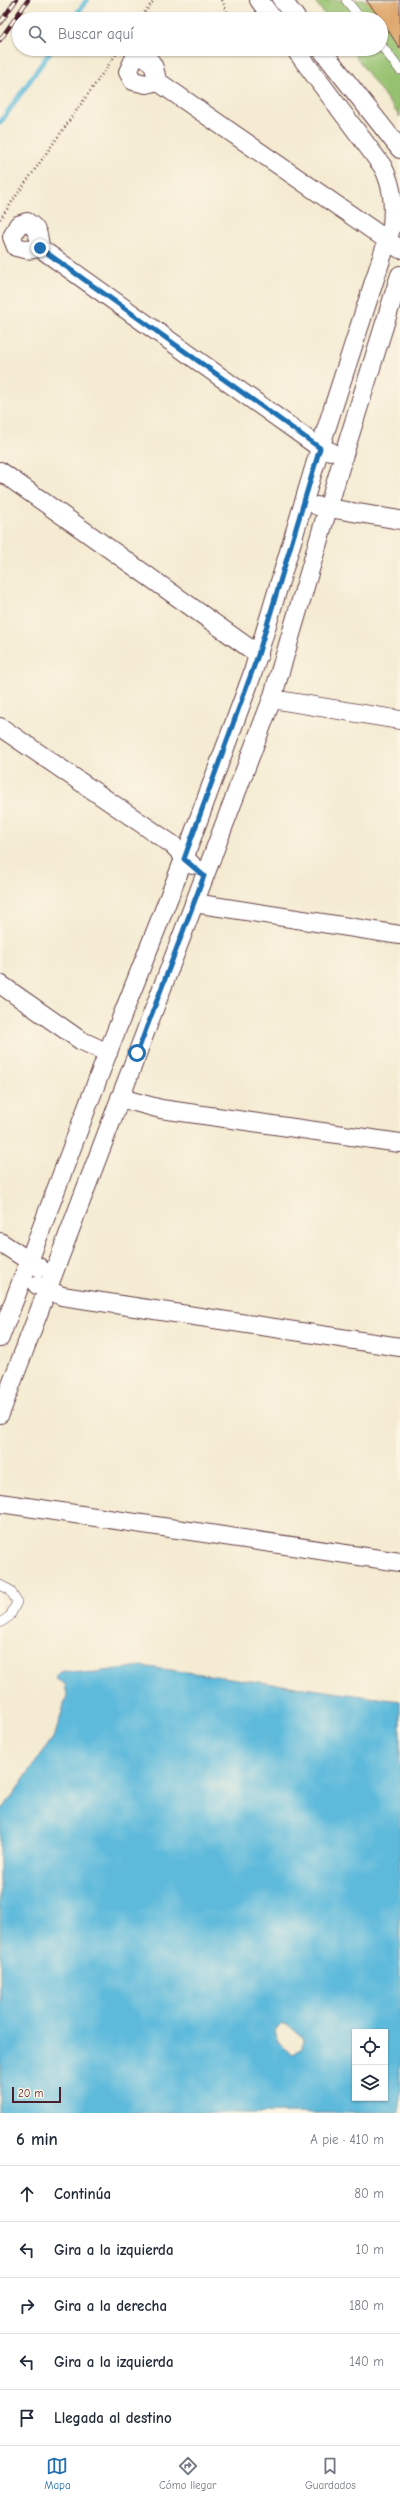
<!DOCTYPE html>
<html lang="es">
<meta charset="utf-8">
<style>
body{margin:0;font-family:"Comic Neue",sans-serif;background:#f2f2f3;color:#1f2937}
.controls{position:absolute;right:12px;bottom:12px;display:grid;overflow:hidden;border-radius:0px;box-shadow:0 1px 3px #0004}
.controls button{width:36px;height:36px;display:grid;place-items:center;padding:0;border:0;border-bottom:1px solid #e0e1e3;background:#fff;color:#1f2937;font:20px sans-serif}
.scale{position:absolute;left:12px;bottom:10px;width:49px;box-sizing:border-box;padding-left:4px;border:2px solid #4a1f2b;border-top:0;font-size:11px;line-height:14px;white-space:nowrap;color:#4a1f2b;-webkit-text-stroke:3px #fcf5e5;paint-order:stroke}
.stop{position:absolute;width:12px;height:12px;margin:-9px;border:3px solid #1f6fb2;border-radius:50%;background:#fff}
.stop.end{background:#1f6fb2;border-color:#fff;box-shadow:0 1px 4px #0008}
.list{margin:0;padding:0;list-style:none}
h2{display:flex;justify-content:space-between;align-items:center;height:52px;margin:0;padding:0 16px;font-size:17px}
h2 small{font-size:13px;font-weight:400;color:#747a83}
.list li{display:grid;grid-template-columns:26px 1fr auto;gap:12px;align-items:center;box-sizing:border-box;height:56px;padding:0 16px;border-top:1px solid #e0e1e3}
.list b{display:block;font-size:15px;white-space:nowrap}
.list em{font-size:13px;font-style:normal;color:#747a83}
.icon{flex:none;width:22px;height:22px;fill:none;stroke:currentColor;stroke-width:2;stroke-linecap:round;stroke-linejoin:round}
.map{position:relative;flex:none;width:400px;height:2113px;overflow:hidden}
.search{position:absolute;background:#fff;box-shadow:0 1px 3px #0004;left:12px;right:12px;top:12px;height:44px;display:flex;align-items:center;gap:10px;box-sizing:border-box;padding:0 14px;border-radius:22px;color:#747a83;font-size:15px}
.sheet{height:332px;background:#fff}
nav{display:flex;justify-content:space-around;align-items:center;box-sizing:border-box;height:56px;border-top:1px solid #e0e1e3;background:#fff;font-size:11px;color:#747a83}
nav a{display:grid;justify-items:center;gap:2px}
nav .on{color:#1f6fb2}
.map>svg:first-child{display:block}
.green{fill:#95c16f;stroke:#70704d}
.water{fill:#5dbadb;stroke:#546c83;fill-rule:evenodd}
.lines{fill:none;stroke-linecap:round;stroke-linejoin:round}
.stream{stroke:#5dbadb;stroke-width:5}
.building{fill:#db9e5e}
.service-casing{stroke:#643e44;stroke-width:10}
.minor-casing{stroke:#643e44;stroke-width:20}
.path{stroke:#643e44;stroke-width:2.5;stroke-dasharray:1 3;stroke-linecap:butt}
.service{stroke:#fff;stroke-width:9}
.minor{stroke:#fff;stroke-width:18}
.rail-casing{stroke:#4a1f2b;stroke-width:4.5}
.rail{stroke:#fcf5e5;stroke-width:3;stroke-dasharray:9;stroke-linecap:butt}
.route{stroke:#1f6fb2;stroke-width:5}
</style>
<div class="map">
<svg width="400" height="2113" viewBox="0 0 400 2113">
<rect width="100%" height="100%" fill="#fcf5e5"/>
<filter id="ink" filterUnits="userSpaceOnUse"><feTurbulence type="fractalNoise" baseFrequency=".025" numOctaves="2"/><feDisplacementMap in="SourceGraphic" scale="8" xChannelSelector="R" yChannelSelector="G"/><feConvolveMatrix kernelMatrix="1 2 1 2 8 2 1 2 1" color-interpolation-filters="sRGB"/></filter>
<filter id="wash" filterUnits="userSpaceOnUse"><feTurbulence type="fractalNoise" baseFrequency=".012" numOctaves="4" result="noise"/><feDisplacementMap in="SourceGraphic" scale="16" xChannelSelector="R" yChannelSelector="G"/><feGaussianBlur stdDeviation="0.9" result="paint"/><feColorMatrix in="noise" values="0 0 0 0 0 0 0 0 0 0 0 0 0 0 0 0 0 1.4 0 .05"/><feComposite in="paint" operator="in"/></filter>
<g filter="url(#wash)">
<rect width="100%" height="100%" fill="#f4ebd2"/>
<path class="green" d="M314,0h86v117l-50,-68h31v-30h-53z"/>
<path class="water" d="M141,1666l259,35v412h-400v-300l55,-78 12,-40 -2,-11 -9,-5v-4l7,-4 25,2zM282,2024c11,2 15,7 21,15l-1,9 -10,6c-10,-6 -15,-13 -17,-24zM355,2032h30v66h-30z"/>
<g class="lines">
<g class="stream">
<path d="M73,19l14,-19"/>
<path d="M0,123l52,-74"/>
</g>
</g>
<g id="blocks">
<path class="building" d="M366,0h34v49l-19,-30z"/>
</g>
</g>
<g filter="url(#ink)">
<use href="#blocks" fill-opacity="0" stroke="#643e44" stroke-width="1"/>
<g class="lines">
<defs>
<g id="service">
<path d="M346,0l15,19"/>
<path d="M381,45l19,25"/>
<path d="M0,1585l10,5 7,12 -7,14 -10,7"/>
</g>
<g id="minor">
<path d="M259,0l14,19"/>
<path d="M282,0l15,19"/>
<path d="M321,49l79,100"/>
<path d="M157,81l-11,3 -13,-3 -5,-9 6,-13 9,-3c11,5 12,14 14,25l243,168"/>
<path d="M40,248c-1,-12 -2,-20 -13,-26l-9,3 -6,12 4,10 13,3 11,-2 280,200 10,3"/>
<path d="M0,471l259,184"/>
<path d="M317,506l83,14"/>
<path d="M272,699l128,21"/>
<path d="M0,727l173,118 19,20"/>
<path d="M194,903l206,32"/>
<path d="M0,984l80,56 28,13"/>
<path d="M120,1098l41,11 239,34"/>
<path d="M0,1242l40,26"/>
<path d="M37,1285l25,11 338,51"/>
<path d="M0,1338l111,-294 73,-185 68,-184 68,-227 72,-222c2,-22 1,-39 -9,-59l-88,-118"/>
<path d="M0,1414l272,-715 72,-245 56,-179"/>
<path d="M0,1503l400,59"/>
</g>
</defs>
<use href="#service" class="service-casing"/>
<use href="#minor" class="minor-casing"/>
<g class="path">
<path d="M222,0l8,19"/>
<path d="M140,19l14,-19"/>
<path d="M258,49l23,7"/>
<path d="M0,219l117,-166"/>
</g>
<use href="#service" class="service"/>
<use href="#minor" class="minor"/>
<defs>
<g id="rail">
<path d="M0,23l16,-23"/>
<path d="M0,40l28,-40"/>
</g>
</defs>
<use href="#rail" class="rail-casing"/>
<use href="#rail" class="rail"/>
</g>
</g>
<g class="lines" filter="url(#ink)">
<path class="route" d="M40,248l280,200 -62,207 -74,204 20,17 -67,177"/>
</g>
</svg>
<div class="controls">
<button><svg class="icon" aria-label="locate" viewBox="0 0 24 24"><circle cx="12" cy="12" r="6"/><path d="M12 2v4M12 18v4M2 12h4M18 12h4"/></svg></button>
<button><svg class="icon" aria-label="layers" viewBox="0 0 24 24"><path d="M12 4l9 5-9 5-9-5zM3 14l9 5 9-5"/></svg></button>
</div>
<div class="scale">20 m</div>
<div class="stop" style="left:137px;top:1053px"></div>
<div class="stop end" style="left:40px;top:248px"></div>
<div class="search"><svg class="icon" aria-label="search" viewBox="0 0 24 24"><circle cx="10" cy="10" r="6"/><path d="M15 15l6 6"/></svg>Buscar aquí</div>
</div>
<section class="sheet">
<h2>6 min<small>A pie · 410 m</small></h2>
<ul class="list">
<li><svg class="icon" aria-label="ahead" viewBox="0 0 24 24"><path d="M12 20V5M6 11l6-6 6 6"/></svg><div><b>Continúa</b></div><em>80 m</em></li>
<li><svg class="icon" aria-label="left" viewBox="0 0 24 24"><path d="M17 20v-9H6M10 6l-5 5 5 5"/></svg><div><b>Gira a la izquierda</b></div><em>10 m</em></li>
<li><svg class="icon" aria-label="right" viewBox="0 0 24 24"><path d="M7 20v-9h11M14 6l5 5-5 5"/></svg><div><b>Gira a la derecha</b></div><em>180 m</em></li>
<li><svg class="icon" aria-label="left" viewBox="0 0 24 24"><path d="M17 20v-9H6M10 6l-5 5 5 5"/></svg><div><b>Gira a la izquierda</b></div><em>140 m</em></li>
<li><svg class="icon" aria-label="arrive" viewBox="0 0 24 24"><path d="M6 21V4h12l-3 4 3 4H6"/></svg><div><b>Llegada al destino</b></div></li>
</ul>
</section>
<nav>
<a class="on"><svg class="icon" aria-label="map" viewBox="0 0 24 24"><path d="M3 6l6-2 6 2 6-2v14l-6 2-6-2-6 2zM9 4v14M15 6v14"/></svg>Mapa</a>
<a><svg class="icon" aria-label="directions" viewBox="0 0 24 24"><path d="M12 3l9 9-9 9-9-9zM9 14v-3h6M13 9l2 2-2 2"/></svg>Cómo llegar</a>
<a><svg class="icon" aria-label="saved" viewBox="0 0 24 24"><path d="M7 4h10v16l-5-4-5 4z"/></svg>Guardados</a>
</nav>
